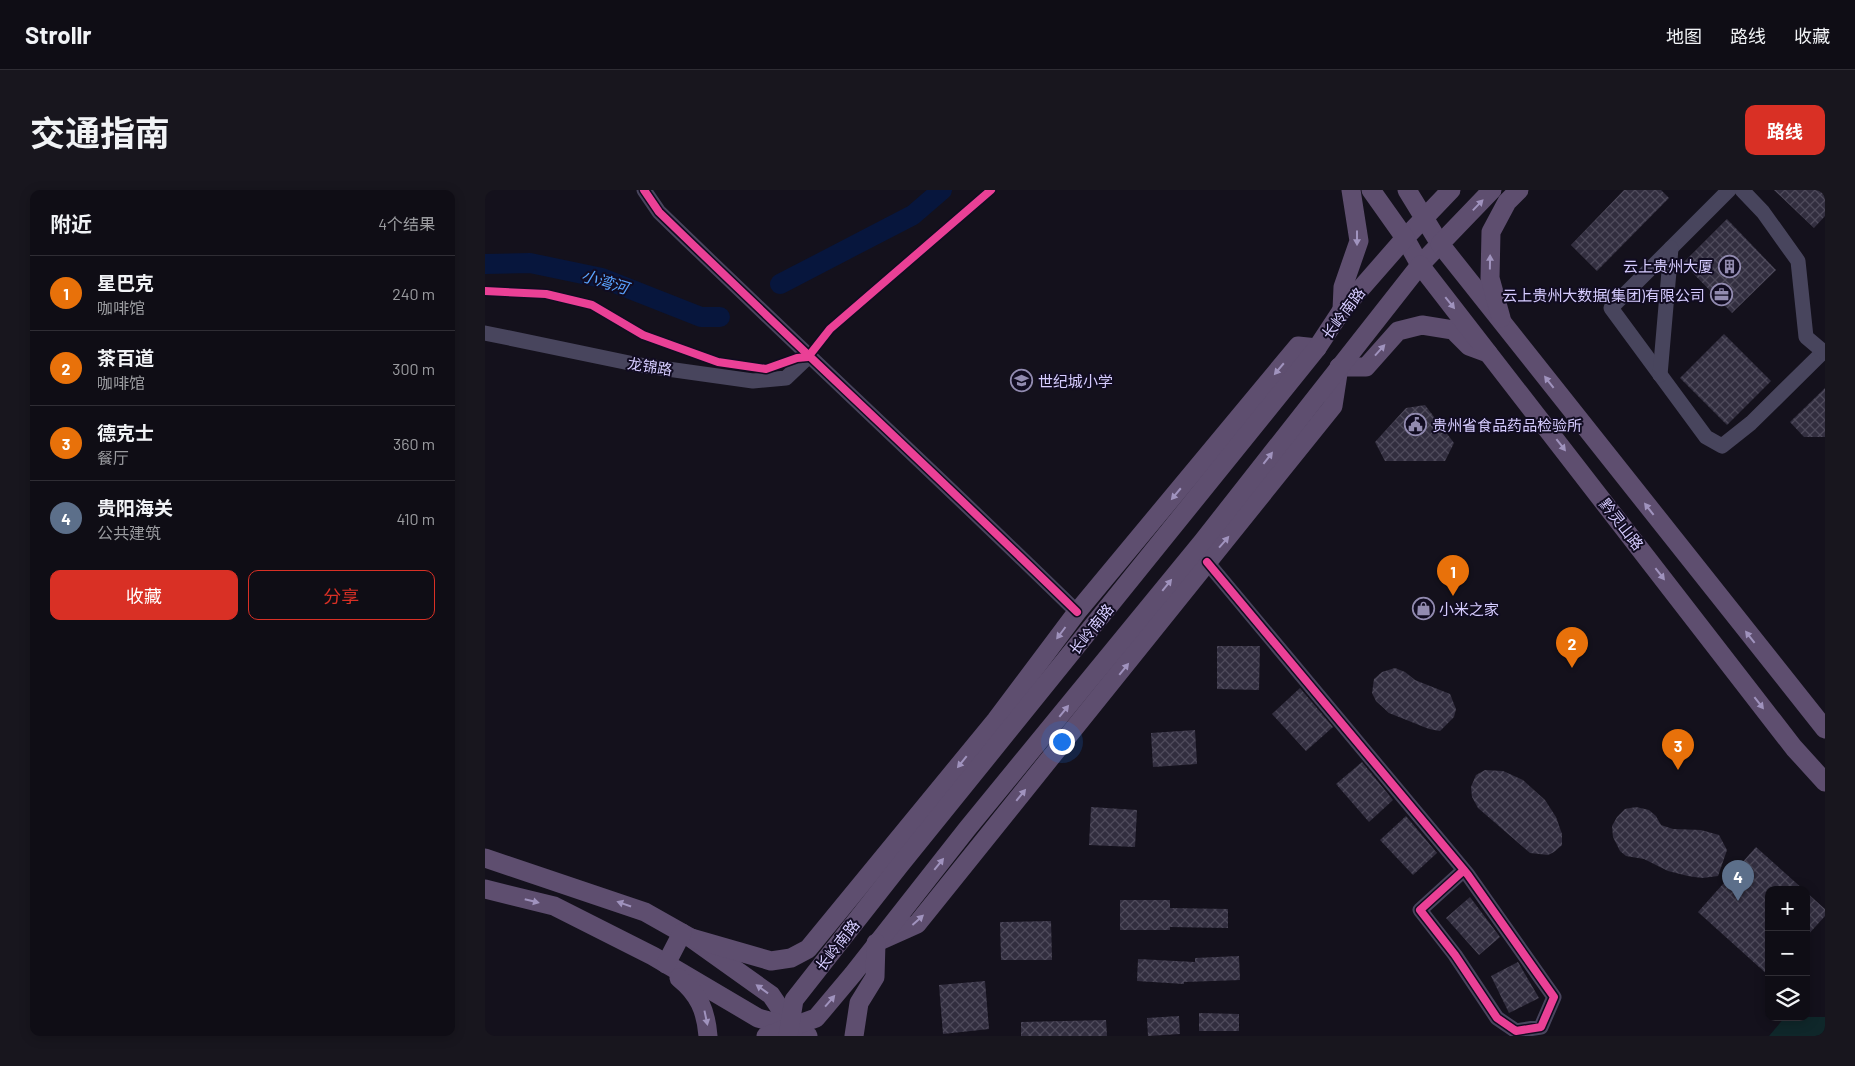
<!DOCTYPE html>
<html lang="zh">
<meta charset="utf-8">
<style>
body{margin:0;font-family:Barlow,"Noto Sans SC",sans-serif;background:#18161e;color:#f1f3f6}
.controls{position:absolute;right:15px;bottom:15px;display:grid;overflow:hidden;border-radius:10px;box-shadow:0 2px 12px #0003}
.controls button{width:45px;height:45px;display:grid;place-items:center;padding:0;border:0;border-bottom:1px solid #2f2d34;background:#0f0d15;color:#f1f3f6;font:25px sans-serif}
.you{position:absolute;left:576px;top:551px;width:18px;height:18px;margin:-12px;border:4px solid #fff;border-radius:50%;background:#1a73e8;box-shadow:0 0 0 8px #1a73e833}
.badge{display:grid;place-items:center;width:32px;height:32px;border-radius:50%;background:#d93025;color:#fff;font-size:16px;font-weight:700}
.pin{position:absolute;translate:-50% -41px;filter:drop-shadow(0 1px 2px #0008)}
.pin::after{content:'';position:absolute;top:26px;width:18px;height:15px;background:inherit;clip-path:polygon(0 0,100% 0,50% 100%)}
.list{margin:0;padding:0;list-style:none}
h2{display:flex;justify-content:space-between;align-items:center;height:65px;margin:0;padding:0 20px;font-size:21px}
h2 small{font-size:16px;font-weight:400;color:#9b9ca0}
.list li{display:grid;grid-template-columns:32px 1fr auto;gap:15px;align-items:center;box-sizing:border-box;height:75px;padding:0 20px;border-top:1px solid #2f2d34}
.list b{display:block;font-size:19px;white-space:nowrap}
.list p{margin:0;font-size:16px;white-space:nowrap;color:#9b9ca0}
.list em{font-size:16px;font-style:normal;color:#9b9ca0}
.actions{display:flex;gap:10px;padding:15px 20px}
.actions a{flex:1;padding:11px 0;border:1px solid #d93025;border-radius:10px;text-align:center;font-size:18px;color:#d93025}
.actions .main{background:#d93025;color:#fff}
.icon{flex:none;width:28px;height:28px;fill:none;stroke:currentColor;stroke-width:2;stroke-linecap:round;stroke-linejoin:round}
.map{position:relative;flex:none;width:1340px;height:846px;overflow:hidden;border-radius:10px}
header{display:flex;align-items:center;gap:30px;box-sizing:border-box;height:70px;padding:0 25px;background:#0f0d15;border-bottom:1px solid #2f2d34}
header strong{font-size:24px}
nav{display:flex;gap:28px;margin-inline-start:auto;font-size:18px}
.intro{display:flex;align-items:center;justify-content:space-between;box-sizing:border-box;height:120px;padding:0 30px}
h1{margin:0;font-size:35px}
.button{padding:12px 22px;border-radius:10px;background:#d93025;color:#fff;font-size:18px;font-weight:700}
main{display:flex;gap:30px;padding:0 30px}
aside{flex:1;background:#0f0d15;border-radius:10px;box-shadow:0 2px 12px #0003}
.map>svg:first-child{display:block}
.green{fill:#0f272a}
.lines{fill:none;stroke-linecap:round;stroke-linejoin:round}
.river{stroke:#07163d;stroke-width:20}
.building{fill:url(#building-cross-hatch)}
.minor{stroke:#48455d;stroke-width:15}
.major{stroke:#5e4e6f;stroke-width:19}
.cycleway-casing{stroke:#110c21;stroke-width:11}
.cycleway{stroke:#ea4096;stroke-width:8}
.oneway{fill:#a093be}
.labels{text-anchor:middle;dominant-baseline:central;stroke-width:4;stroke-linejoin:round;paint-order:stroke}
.poi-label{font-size:15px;fill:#d6ccff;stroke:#110c21;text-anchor:start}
.street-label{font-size:15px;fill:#d6ccff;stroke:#110c21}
.water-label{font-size:16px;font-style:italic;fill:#5aa4ff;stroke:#110c21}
</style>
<header>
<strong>Strollr</strong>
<nav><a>地图</a><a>路线</a><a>收藏</a></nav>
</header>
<div class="intro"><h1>交通指南</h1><a class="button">路线</a></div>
<main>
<aside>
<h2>附近<small>4个结果</small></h2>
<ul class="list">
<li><span class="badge" style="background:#e8710a">1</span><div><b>星巴克</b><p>咖啡馆</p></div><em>240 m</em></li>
<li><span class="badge" style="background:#e8710a">2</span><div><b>茶百道</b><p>咖啡馆</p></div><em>300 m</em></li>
<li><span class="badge" style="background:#e8710a">3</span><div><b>德克士</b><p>餐厅</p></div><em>360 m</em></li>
<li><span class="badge" style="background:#5c6f8a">4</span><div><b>贵阳海关</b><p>公共建筑</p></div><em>410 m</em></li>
</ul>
<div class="actions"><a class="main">收藏</a><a>分享</a></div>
</aside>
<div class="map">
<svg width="1340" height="846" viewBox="0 0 1340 846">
<defs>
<pattern id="building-cross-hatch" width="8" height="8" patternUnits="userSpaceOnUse" patternTransform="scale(1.25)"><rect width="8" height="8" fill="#322e3f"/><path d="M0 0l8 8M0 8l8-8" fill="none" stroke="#4f4b5c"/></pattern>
</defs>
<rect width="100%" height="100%" fill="#14111c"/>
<path class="green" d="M1300,827h40v19h-56z"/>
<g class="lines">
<g class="river">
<path d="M0,74l45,-1 72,15 99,39h19"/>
<path d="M295,94l133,-69 29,-25"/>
</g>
</g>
<g class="building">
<path d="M1139,0h37l8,8 -72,73 -26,-26z"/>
<path d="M1289,0h51v26l-11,12z"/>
<path d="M1242,29l49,51 -44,43 -49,-50z"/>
<path d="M1239,144l47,47 -44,44 -47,-47z"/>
<path d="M1340,198v49h-21l-14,-15z"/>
<path d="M940,215l29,38 -9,18h-60l-10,-19 31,-34z"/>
<path d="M732,456h43l-1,44 -42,-1z"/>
<path d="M910,478l10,4 10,8 35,14 6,15 -2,8 -14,14 -11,-2 -40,-16 -13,-12 -4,-8 2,-14 8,-7z"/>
<path d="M815,498l33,39 -27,24 -34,-37z"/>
<path d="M710,540l2,34 -44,3 -2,-34z"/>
<path d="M877,572l31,38 -24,22 -33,-38z"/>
<path d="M1000,580l18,1 20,9 22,20 11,17 6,17v11l-8,7 -6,3 -18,-2 -52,-45 -6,-11 -1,-10 5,-12z"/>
<path d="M606,617l46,3 -2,37 -46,-2z"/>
<path d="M1151,617l13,3 7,6 5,9 12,4 28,1 18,5 8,15 -9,26 -16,2 -14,-2 -20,-5 -24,-12 -18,-3 -6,-5 -7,-14 -1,-11 5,-9 8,-8z"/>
<path d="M921,626l31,37 -24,22 -33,-35z"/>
<path d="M1271,657l48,43h-35v86l-71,-64z"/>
<path d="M1321,702l19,17v7l-19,21z"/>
<path d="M985,707l30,40 -21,18 -33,-37z"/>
<path d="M635,710h50v8l58,1v19l-58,-1v3h-50z"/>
<path d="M566,731l1,39h-51l-1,-38z"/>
<path d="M754,766l1,24 -56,2v2l-47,-3 1,-22 57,3v-4z"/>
<path d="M1033,772l21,36 -30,15 -18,-37z"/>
<path d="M500,791l4,48 -46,5 -4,-49z"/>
<path d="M714,823l40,1v17h-40z"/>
<path d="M694,826l1,18 -32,2 -1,-18z"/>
<path d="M621,830l1,16h-86v-14z"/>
</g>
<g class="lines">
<g class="minor">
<path d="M159,0l15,22c138,134 280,265 418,400"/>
<path d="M1244,0l-118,118 95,129 16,9 29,-23 72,-71"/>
<path d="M1257,0l21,22 35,49 8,76 19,16"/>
<path d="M0,143l154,32 114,16 33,-3 22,-21"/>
<path d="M1175,185l11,-127"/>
<path d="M722,372l257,308 4,5 86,122 -13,30 -25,4 -19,-13 -42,-63 -35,-45 44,-40"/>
</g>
<g class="major">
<path d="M922,0l33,54 -20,21 -15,-27 46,-48"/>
<path d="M1007,0l-52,54 385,485"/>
<path d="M857,120l1,-23 16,-46 -8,-51"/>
<path d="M1016,128l-11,-40 1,-46 16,-30 12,-12"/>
<path d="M854,177h27l32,-36 24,-6 31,5 16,16 19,7"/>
<path d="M0,668l160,54 46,26 80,57 23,34"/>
<path d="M0,699l69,17 99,50 105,62 33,9 17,9"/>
<path d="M206,748l80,23 20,-3 17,-9 188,-229 81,-108 221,-266 19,2"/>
<path d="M394,751l38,-17 416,-518 6,-39"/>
<path d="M181,774l16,-31"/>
<path d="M194,788c20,16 27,33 29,58"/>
<path d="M281,846l50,-18 37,-44 114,-145 236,-288 217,-276 374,483 31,34"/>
<path d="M303,846l6,-36 106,-135 417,-517 25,-38 63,-72 -34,-48"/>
<path d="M369,846l5,-33 16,-26 1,-34"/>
</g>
<defs>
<g id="cycleway">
<path d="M159,0l15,22c138,134 280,265 418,400"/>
<path d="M0,101l61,3 46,11 51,30 75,27 48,7 31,-11 11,-1 22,-28 161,-139"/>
<path d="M722,372l257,308 4,5 86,122 -13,30 -25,4 -19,-13 -42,-63 -35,-45 44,-40"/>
</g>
</defs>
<use href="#cycleway" class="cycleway-casing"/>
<use href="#cycleway" class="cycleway"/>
</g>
<defs><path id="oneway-solid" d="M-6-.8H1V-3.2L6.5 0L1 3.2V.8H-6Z" transform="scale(1.25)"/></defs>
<g class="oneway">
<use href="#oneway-solid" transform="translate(993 15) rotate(-46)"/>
<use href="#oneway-solid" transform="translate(872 48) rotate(90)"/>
<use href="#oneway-solid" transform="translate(1005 72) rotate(-89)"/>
<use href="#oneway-solid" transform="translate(965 113) rotate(51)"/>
<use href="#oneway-solid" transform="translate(895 160) rotate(-48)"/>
<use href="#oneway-solid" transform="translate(794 179) rotate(130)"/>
<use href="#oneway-solid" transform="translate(1064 192) rotate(-128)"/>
<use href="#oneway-solid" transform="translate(1076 255) rotate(52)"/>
<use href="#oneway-solid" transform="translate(783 268) rotate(-52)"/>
<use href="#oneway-solid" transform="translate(691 304) rotate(130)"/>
<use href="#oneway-solid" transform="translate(1164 319) rotate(-128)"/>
<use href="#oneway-solid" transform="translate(739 352) rotate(-49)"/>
<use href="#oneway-solid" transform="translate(1175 384) rotate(52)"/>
<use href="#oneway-solid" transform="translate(682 395) rotate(-51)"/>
<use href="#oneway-solid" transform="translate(576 443) rotate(127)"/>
<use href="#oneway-solid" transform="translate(1265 447) rotate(-128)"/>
<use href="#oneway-solid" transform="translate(639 479) rotate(-51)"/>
<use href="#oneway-solid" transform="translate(1274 513) rotate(52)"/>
<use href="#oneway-solid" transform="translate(579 521) rotate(-51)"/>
<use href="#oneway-solid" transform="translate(477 572) rotate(129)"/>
<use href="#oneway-solid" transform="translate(536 605) rotate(-51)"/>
<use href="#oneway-solid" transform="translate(454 674) rotate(-51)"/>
<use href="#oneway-solid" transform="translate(47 711) rotate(14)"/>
<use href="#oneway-solid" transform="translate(139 714) rotate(-161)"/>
<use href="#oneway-solid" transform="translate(433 730) rotate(-42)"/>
<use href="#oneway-solid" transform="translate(277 799) rotate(-144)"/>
<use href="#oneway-solid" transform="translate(345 811) rotate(-49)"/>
<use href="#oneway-solid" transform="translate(221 828) rotate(78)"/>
</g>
<defs>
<symbol id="building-ring" viewBox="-11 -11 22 22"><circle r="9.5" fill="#110c21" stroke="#928bb0" stroke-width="1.5"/><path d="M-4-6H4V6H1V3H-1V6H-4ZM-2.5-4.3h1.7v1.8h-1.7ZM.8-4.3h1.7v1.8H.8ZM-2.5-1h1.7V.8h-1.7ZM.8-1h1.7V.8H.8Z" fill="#928bb0"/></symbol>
<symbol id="office-ring" viewBox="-11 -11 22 22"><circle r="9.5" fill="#110c21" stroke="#928bb0" stroke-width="1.5"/><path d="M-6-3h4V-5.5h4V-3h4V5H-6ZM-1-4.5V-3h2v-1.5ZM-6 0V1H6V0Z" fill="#928bb0"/></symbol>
<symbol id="school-ring" viewBox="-11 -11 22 22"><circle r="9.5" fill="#110c21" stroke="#928bb0" stroke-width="1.5"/><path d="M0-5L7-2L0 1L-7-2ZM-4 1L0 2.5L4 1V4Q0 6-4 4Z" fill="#928bb0"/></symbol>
<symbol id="civic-ring" viewBox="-11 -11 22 22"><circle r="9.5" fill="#110c21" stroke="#928bb0" stroke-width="1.5"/><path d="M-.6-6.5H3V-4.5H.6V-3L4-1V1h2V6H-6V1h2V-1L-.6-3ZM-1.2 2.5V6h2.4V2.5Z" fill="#928bb0"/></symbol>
<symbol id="shop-ring" viewBox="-11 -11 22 22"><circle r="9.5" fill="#110c21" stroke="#928bb0" stroke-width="1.5"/><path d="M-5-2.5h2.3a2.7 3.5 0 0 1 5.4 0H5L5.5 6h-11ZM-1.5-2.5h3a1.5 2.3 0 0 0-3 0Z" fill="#928bb0"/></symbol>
</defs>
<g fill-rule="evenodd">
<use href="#building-ring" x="1232" y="64" width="25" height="25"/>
<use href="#office-ring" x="1224" y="92" width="25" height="25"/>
<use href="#school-ring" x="524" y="178" width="25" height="25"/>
<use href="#civic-ring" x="918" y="222" width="25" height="25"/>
<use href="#shop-ring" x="926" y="406" width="25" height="25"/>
</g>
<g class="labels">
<g class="poi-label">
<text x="1228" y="76" text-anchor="end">云上贵州大厦</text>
<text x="1220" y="105" text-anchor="end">云上贵州大数据(集团)有限公司</text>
<text x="553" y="191">世纪城小学</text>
<text x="947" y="235">贵州省食品药品检验所</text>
<text x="954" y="419">小米之家</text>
</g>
<g class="street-label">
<text transform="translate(858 123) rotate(-53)">长岭南路</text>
<text transform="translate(165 176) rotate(9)">龙锦路</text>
<text transform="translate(1137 334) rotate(52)">黔灵山路</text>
<text transform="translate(606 439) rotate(-51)">长岭南路</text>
<text transform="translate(352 755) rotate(-52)">长岭南路</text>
</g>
<g class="water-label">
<text transform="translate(120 91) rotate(17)">小湾河</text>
</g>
</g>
</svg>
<div class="controls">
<button>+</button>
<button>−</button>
<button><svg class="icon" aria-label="layers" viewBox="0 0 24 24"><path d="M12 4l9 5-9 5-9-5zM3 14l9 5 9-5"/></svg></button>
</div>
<div class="you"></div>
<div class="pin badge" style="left:968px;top:406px;background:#e8710a">1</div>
<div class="pin badge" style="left:1087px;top:478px;background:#e8710a">2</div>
<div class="pin badge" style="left:1193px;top:580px;background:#e8710a">3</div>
<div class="pin badge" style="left:1253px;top:711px;background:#5c6f8a">4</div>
</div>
</main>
